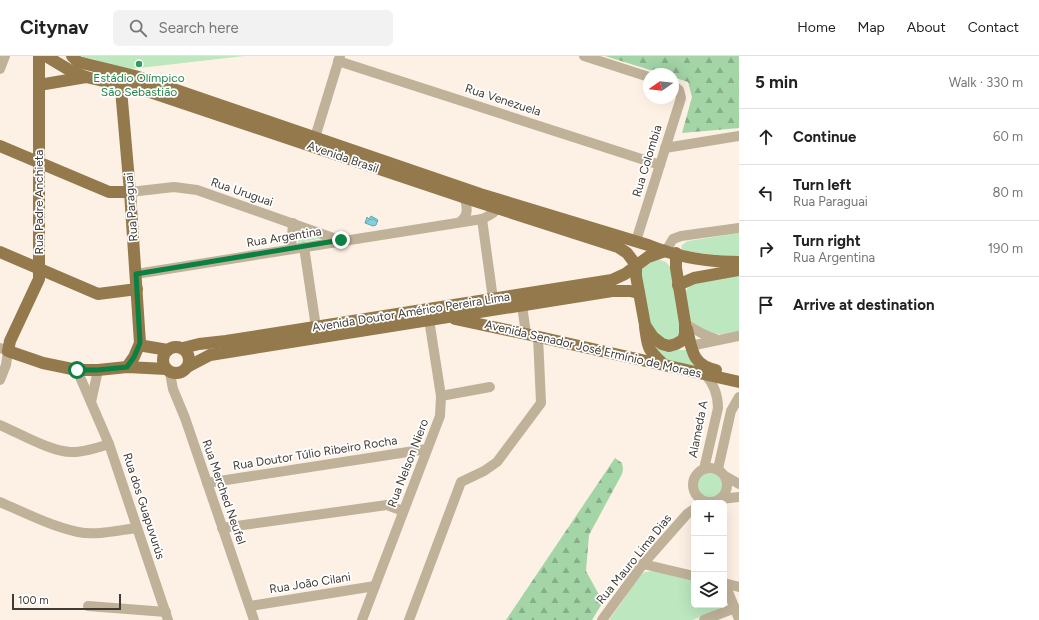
<!DOCTYPE html>
<meta charset="utf-8">
<style>
body{margin:0;font-family:Figtree,sans-serif;background:#f2f2f2;color:#222}
.controls{position:absolute;right:12px;bottom:12px;display:grid;overflow:hidden;border-radius:6px;box-shadow:0 4px 16px #0002}
.controls button{width:36px;height:36px;display:grid;place-items:center;padding:0;border:0;border-bottom:1px solid #e0e0e0;background:#fff;color:#222;font:20px sans-serif}
.compass{position:absolute;left:643px;top:12px;width:36px;height:36px;border-radius:50%;background:#fff;box-shadow:0 4px 16px #0002;rotate:256deg}
.scale{position:absolute;left:12px;bottom:10px;width:109px;box-sizing:border-box;padding-left:4px;border:2px solid #413b35;border-top:0;font-size:11px;line-height:14px;white-space:nowrap;color:#413b35;-webkit-text-stroke:3px #fff;paint-order:stroke}
.stop{position:absolute;width:12px;height:12px;margin:-9px;border:3px solid #0b8043;border-radius:50%;background:#fff}
.stop.end{background:#0b8043;border-color:#fff;box-shadow:0 1px 4px #0008}
.list{margin:0;padding:0;list-style:none}
h2{display:flex;justify-content:space-between;align-items:center;height:52px;margin:0;padding:0 16px;font-size:17px}
h2 small{font-size:13px;font-weight:400;color:#767676}
.list li{display:grid;grid-template-columns:26px 1fr auto;gap:12px;align-items:center;box-sizing:border-box;height:56px;padding:0 16px;border-top:1px solid #e0e0e0}
.list b{display:block;font-size:15px;white-space:nowrap}
.list p{margin:0;font-size:13px;white-space:nowrap;color:#767676}
.list em{font-size:13px;font-style:normal;color:#767676}
.icon{flex:none;width:22px;height:22px;fill:none;stroke:currentColor;stroke-width:2;stroke-linecap:round;stroke-linejoin:round}
.map{position:relative;flex:none;width:739px;height:564px;overflow:hidden}
header{display:flex;align-items:center;gap:24px;box-sizing:border-box;height:56px;padding:0 20px;background:#fff;border-bottom:1px solid #e0e0e0}
header strong{font-size:19px}
nav{display:flex;gap:22px;margin-inline-start:auto;font-size:14px}
.search{width:280px;height:36px;background:#f2f2f2;display:flex;align-items:center;gap:10px;box-sizing:border-box;padding:0 14px;border-radius:6px;color:#767676;font-size:15px}
main{display:flex}
aside{flex:1;background:#fff}
.map>svg:first-child{display:block}
.forest{fill:url(#forest-firs)}
.park{fill:#bce7bf}
.water{fill:url(#water-waves);stroke:#6da5ab}
.lines{fill:none;stroke-linecap:round;stroke-linejoin:round}
.minor{stroke:#c0b199;stroke-width:10}
.major{stroke:#93794c;stroke-width:12}
.route{stroke:#0b8043;stroke-width:5}
.leisure-dot{fill:#2e9e5b;stroke:#fff;stroke-width:1.5}
.labels{text-anchor:middle;dominant-baseline:central;stroke-width:3.5;stroke-linejoin:round;paint-order:stroke}
.leisure-label{font-size:12px;fill:#27864d;stroke:#fff}
.street-label{font-size:12px;fill:#413b35;stroke:#fff}
</style>
<header>
<strong>Citynav</strong>
<div class="search"><svg class="icon" aria-label="search" viewBox="0 0 24 24"><circle cx="10" cy="10" r="6"/><path d="M15 15l6 6"/></svg>Search here</div>
<nav><a>Home</a><a>Map</a><a>About</a><a>Contact</a></nav>
</header>
<main>
<div class="map">
<svg width="739" height="564" viewBox="0 0 739 564">
<defs>
<pattern id="forest-firs" width="22" height="20" patternUnits="userSpaceOnUse"><rect width="22" height="20" fill="#a3d5a7"/><path d="M5 1l3.5 6h-7zM16 11l3.5 6h-7z" fill="#86ae89"/></pattern>
<pattern id="water-waves" width="16" height="10" patternUnits="userSpaceOnUse"><rect width="16" height="10" fill="#80d2dd"/><path d="M0 5q4-4 8 0t8 0" fill="none" stroke="#6aacb4"/></pattern>
</defs>
<rect width="100%" height="100%" fill="#fdf1e5"/>
<g class="forest">
<path d="M605,0h134v72l-57,5 10,-36 -4,-15 -15,-5v-3h-10z"/>
<path d="M615,402l7,5 1,6 -1,5 -33,61 -3,36 17,31 -11,18h-86z"/>
</g>
<g class="park">
<path d="M82,0h162l-122,14 -29,-11 -11,-2z"/>
<path d="M299,172l24,10 -25,5z"/>
<path d="M739,177v26l-58,-9 1,-5 6,-4z"/>
<path d="M657,203l9,3 6,7 10,52 -5,19 -14,2 -13,-17 -9,-54 3,-7z"/>
<path d="M739,217v59c-26,4 -29,3 -49,-12 -2,-7 -7,-18 -6,-24 5,-21 38,-20 55,-23z"/>
<path d="M651,284l19,10h16c3,10 7,14 16,19l-29,-5 -16,-9z"/>
<circle cx="710" cy="429" r="13"/>
<path d="M654,515l40,9v25h30v-14l3,9 -4,8 -30,12h-84l32,-45 4,-3z"/>
</g>
<path class="water" d="M371,160l7,4 -2,5 -3,1 -8,-3 2,-6 2,2z"/>
<g class="lines">
<g class="minor">
<path d="M584,0l65,21"/>
<path d="M338,5l322,104"/>
<path d="M0,13l5,-13"/>
<path d="M313,88l27,-88"/>
<path d="M665,92l74,-12"/>
<path d="M130,136l44,-5 23,3 142,50"/>
<path d="M482,163l11,80"/>
<path d="M460,166c9,-7 7,-14 5,-24"/>
<path d="M636,185l45,-143 -2,-8 -6,-5"/>
<path d="M304,191l13,87"/>
<path d="M291,193l2,-26"/>
<path d="M665,196l8,-13 8,-3 58,-8"/>
<path d="M136,218l346,-55c9,-4 15,-7 18,-17"/>
<path d="M521,242l5,36"/>
<path d="M685,267c10,7 19,13 31,16"/>
<path d="M690,290l49,-10"/>
<path d="M0,292l8,3 -2,14 -6,15"/>
<path d="M77,314l32,74 59,176"/>
<path d="M170,317l3,16 12,29 69,202"/>
<path d="M441,340l49,-9"/>
<path d="M91,346l7,-32"/>
<path d="M0,369c19,8 53,28 73,27 12,0 24,-4 36,-8"/>
<circle cx="710" cy="429" r="17"/>
<path d="M704,413l14,-61c0,-14 -4,-24 -13,-34"/>
<path d="M718,413l13,-58 8,-14"/>
<path d="M725,420l14,8"/>
<path d="M207,427l220,-34"/>
<path d="M721,443l18,-2"/>
<path d="M0,446c25,11 51,24 78,30 17,4 42,-2 59,-4"/>
<path d="M222,472l165,-23 16,6"/>
<path d="M643,508l51,12"/>
<path d="M724,527l15,4"/>
<path d="M725,528l14,35"/>
<path d="M88,550l78,6"/>
<path d="M250,550l125,-20"/>
<path d="M362,564l78,-204 1,-20 -13,-83"/>
<path d="M409,564l52,-138 23,-11 13,-9 44,-59 -3,-67"/>
<path d="M602,564l41,-56 44,-50 7,-5"/>
<path d="M704,564l31,-12"/>
</g>
<g class="major">
<path d="M39,0v223l-29,62 -2,10 35,12 34,7h21l29,-3 39,2"/>
<path d="M46,0l25,15 15,6 61,14 325,109 146,47 9,6 9,12"/>
<path d="M72,0l6,6 57,14 345,118 168,51c29,12 60,17 91,17"/>
<path d="M120,22l10,114 10,151 -6,14 -7,10"/>
<path d="M39,29l47,-8"/>
<path d="M0,90l109,46h21"/>
<path d="M0,196l98,42 39,-5"/>
<path d="M636,209v11l9,49 8,12 9,7 7,2 7,-2 7,-4 2,-6v-11l-9,-55v-15"/>
<path d="M678,229l16,-7 45,-8"/>
<path d="M455,263l71,15 213,48"/>
<path d="M645,271c3,21 2,22 18,37"/>
<path d="M687,273c5,21 5,36 29,41"/>
<path d="M140,287l4,3 24,4"/>
<circle cx="176" cy="304" r="13"/>
<path d="M183,292l16,-4 27,-3 386,-61 13,-6 23,-17 17,-6"/>
<path d="M189,310l21,-11 402,-64h18l9,2"/>
</g>
</g>
<g class="lines">
<path class="route" d="M77,314h21l29,-3 7,-10 6,-14 -4,-69 205,-34"/>
</g>
<circle class="leisure-dot" cx="139" cy="8" r="4"/>
<g class="labels">
<g class="leisure-label">
<text x="139" y="22">Estádio Olímpico<tspan x="139" dy="14">São Sebastião</tspan></text>
</g>
<g class="street-label">
<text transform="translate(503 44) rotate(18)">Rua Venezuela</text>
<text transform="translate(343 101) rotate(19)">Avenida Brasil</text>
<text transform="translate(647 105) rotate(-73)">Rua Colombia</text>
<text transform="translate(242 136) rotate(19)">Rua Uruguai</text>
<text transform="translate(39 146) rotate(-90)">Rua Padre Anchieta</text>
<text transform="translate(131 151) rotate(-94)">Rua Paraguai</text>
<text transform="translate(284 181) rotate(-9)">Rua Argentina</text>
<text transform="translate(411 256) rotate(-9)">Avenida Doutor Américo Pereira Lima</text>
<text transform="translate(593 293) rotate(13)">Avenida Senador José Ermínio de Moraes</text>
<text transform="translate(698 373) rotate(-79)">Alameda A</text>
<text transform="translate(315 397) rotate(-9)">Rua Doutor Túlio Ribeiro Rocha</text>
<text transform="translate(408 407) rotate(-69)">Rua Nelson Niero</text>
<text transform="translate(224 436) rotate(71)">Rua Merched Neufel</text>
<text transform="translate(144 450) rotate(72)">Rua dos Guapuvurús</text>
<text transform="translate(634 503) rotate(-51)">Rua Mauro Lima Dias</text>
<text transform="translate(310 527) rotate(-9)">Rua João Cilani</text>
</g>
</g>
</svg>
<div class="controls">
<button>+</button>
<button>−</button>
<button><svg class="icon" aria-label="layers" viewBox="0 0 24 24"><path d="M12 4l9 5-9 5-9-5zM3 14l9 5 9-5"/></svg></button>
</div>
<svg class="compass" viewBox="-18 -18 36 36"><path d="M0-13l5 13h-10z" fill="#e53935"/><path d="M0 13l5-13h-10z" fill="#767676"/></svg>
<div class="scale">100 m</div>
<div class="stop" style="left:77px;top:314px"></div>
<div class="stop end" style="left:341px;top:184px"></div>
</div>
<aside>
<h2>5 min<small>Walk · 330 m</small></h2>
<ul class="list">
<li><svg class="icon" aria-label="ahead" viewBox="0 0 24 24"><path d="M12 20V5M6 11l6-6 6 6"/></svg><div><b>Continue</b></div><em>60 m</em></li>
<li><svg class="icon" aria-label="left" viewBox="0 0 24 24"><path d="M17 20v-9H6M10 6l-5 5 5 5"/></svg><div><b>Turn left</b><p>Rua Paraguai</p></div><em>80 m</em></li>
<li><svg class="icon" aria-label="right" viewBox="0 0 24 24"><path d="M7 20v-9h11M14 6l5 5-5 5"/></svg><div><b>Turn right</b><p>Rua Argentina</p></div><em>190 m</em></li>
<li><svg class="icon" aria-label="arrive" viewBox="0 0 24 24"><path d="M6 21V4h12l-3 4 3 4H6"/></svg><div><b>Arrive at destination</b></div></li>
</ul>
</aside>
</main>
